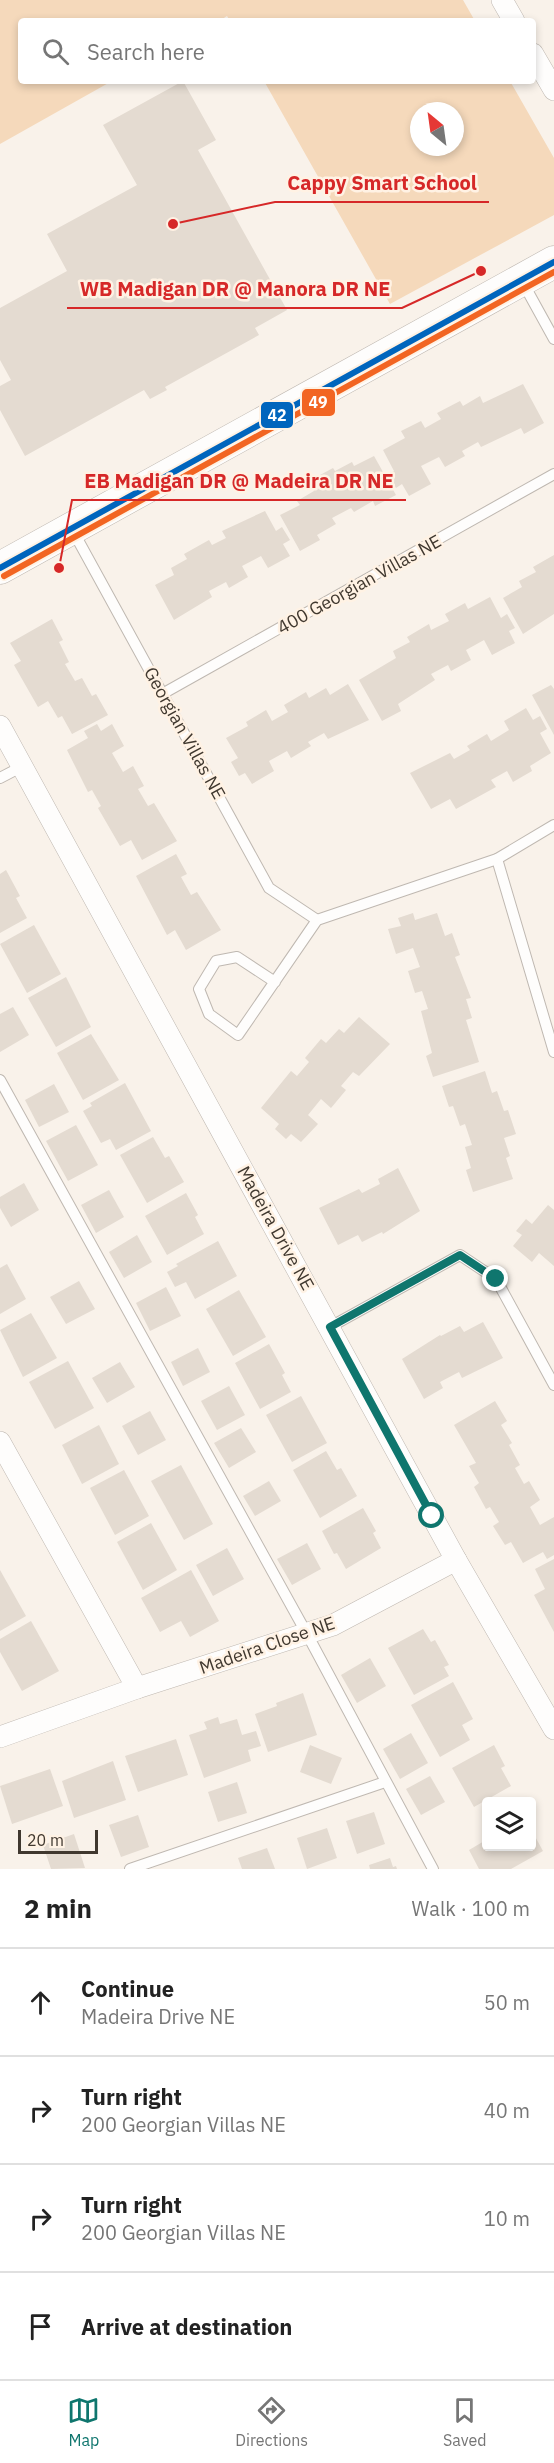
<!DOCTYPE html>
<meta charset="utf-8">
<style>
body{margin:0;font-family:"IBM Plex Sans",sans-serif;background:#f6f6f6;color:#222}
.controls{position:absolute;right:18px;bottom:18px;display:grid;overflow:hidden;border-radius:6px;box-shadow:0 3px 9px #0003}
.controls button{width:54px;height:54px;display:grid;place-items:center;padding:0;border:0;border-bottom:2px solid #e0e0e0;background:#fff;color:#222;font:30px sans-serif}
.compass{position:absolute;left:410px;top:102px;width:54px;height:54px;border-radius:50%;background:#fff;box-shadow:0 3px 9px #0003;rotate:331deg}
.scale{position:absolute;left:18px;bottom:15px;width:80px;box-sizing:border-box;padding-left:6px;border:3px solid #40382f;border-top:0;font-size:16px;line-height:21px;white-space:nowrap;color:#40382f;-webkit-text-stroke:4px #fff2e4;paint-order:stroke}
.stop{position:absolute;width:18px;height:18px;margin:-14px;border:4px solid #0f766e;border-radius:50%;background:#fff}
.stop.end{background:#0f766e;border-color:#fff;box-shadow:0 2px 6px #0008}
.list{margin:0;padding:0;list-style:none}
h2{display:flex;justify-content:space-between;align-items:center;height:78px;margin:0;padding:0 24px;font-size:26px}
h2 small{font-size:20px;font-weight:400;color:#767676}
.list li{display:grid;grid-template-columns:39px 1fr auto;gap:18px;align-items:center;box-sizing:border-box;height:108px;padding:0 24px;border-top:2px solid #e0e0e0}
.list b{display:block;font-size:22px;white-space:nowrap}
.list p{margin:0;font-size:20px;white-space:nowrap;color:#767676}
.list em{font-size:20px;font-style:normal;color:#767676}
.icon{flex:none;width:33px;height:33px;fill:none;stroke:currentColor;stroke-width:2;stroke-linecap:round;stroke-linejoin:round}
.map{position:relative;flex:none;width:554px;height:1869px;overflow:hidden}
.search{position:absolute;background:#fff;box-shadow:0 3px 9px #0003;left:18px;right:18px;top:18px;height:66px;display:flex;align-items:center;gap:15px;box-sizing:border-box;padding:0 21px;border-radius:6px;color:#767676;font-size:22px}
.sheet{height:510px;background:#fff}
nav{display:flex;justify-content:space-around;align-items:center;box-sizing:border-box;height:84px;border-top:2px solid #e0e0e0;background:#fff;font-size:16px;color:#767676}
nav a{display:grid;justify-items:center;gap:3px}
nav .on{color:#0f766e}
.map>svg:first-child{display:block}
.green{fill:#f5d9bb;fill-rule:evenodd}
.building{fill:#e4dbd1}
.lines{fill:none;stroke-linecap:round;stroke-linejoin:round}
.lane-casing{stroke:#bfb8b1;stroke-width:12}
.street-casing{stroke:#bfb8b1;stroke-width:22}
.secondary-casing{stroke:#bfb8b1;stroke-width:33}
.lane{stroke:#fefdfc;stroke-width:10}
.street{stroke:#fefdfc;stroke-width:21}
.secondary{stroke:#fefdfc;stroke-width:32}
.bus-1-casing{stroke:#fff2e4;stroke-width:10}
.bus-2-casing{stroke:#fff2e4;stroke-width:10}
.bus-1{stroke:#0065bd;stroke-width:6}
.bus-2{stroke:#f26522;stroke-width:6}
.route{stroke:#0f766e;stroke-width:8}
.labels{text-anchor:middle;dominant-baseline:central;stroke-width:5;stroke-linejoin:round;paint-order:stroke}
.street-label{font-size:18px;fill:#40382f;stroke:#fff2e4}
.leader{fill:none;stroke:#d62828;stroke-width:2}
.callout-dot{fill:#d62828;stroke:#fff2e4;stroke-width:2}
.callout-label{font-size:20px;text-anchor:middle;font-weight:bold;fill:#d62828;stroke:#fff2e4;stroke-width:5;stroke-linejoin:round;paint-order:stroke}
.line-badge{stroke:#fff2e4;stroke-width:2}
.badge-label{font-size:16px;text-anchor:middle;font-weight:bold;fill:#fff}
</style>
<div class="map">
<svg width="554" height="1869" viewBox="0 0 554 1869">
<rect width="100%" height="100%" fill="#f9f2ea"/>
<g class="green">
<path d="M0,0h463l12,21h-245l-3,-5 -8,5h-198v60h91l-112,63z"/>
<path d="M264,81h246l44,77v57l-164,89zM419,111h36v36h-36z"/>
</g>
<g class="building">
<path d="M183,81l33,59 -18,10 89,160 -32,18 4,7 -94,52 2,3 -17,9 -6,-9 -119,66 -25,-46v-24l11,-6 -11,-20v-52l67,-37 -20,-37 90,-49 -34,-60z"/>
<path d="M523,384l21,39 -20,11 -3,-6 -40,19 -3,-5 -16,9 3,5 -20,11 -6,-10 -18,9 10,18 -22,12 -7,-12 -6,4 -8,-13 6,-4 -11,-21 22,-12 -4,-7 20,-10 4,7 16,-9 -4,-6 23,-12 3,5 17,-10 3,7z"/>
<path d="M374,456l22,39 -21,11 -2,-5 -19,11 -3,-4 -19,10 4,6 -19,11 3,5 -20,11 -20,-36 20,-10 -3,-4 17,-10 -5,-10 24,-13 2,3 17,-9 2,4z"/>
<path d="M265,511l11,20 6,-4 8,13 -7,4 7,12 -22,12 -7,-12 -19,10 6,11 -19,11 -3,-6 -17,9 3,6 -38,23 -19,-35 19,-10 -3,-7 16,-9 -3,-5 25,-14 3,5 14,-7 -4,-7z"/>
<path d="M554,555v59l-31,20 -20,-36 19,-11 -3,-6 17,-9 -3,-5z"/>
<path d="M490,597l11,21 6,-4 8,14 -6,3 6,12 -23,12 -8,-15 -18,10 5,10 -20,11 -3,-6 -17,9 4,6 -37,24 3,7 -19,10 -23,-41 37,-22 -3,-7 17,-9 -3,-5 22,-13 2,6 18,-9 -4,-7 20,-11 3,6z"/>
<path d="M52,619l11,21 -4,2 10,20 -4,2 10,17 7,-3 10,18 4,-2 12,21 -36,19 -10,-18 -4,2 -10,-17 -10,6 -24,-42 7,-4 -11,-18z"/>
<path d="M348,684l21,36 -41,19 -4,-6 -16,9 3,4 -20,12 -4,-7 -18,10 5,10 -22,13 -7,-11 -6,3 -8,-14 7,-4 -12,-20 22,-12 -2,-4 20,-12 6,11 16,-9 -4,-7 22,-13 3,6 17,-10 4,7z"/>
<path d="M551,685l3,4v46l-22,-40z"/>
<path d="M526,708l7,12 7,-4 7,13 -7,4 11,20 -21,13 2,5 -19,11 -6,-11 -16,9 5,7 -40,22 -6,-10 -19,10 -21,-36 40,-20 4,6 16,-9 -3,-4 20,-12 4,7 18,-11 -5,-9z"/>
<path d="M97,724l4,7 11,-7 12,22 -12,7 11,19 10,-6 11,20 -6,3 10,17 6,-3 23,38 -35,19 -11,-20 -11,6 -22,-38 3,-2 -9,-16 -4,2 -21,-42 21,-12 -4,-7z"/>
<path d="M176,854l11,20 -6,3 10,18 6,-3 24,38 -35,20 -11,-20 -8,5 -31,-59z"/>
<path d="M6,870l14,26 -4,2 11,20 -27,15v-59z"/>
<path d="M413,913l2,7 22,-7 8,23 7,-3 8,22 -5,2 16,41 -5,1 6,19 -6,2 13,42 -46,15 -7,-21 6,-3 -11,-42 7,-2 -6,-18 -7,2 -7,-22 12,-4 -7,-19 -17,6 -8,-25 13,-3 -3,-8z"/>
<path d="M34,925l27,49 -34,19 -27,-49z"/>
<path d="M66,977l25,50 -35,20 -28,-49z"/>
<path d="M13,1007l16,28 -29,17v-38z"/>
<path d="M359,1017l31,27 -31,32 -6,-4 -12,14 5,4 -15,18 -10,-9 -13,16 10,9 -17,18 -10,-8 -5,5 -11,-10 4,-5 -18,-16 30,-37 6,5 12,-14 -4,-4 16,-19 5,4 13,-14 5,4z"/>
<path d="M91,1034l28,46 -36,20 -26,-47z"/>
<path d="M485,1071l7,22 5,-2 7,20 4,-1 8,24 -12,4 6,18 -4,2 7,21 -40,13 -7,-22 5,-2 -6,-21 7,-2 -7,-21 -5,2 -7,-20 -4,1 -7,-21z"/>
<path d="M125,1083l26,48 -35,19 -6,-11 -9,4 -18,-32 9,-5 -2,-3z"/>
<path d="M54,1084l15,28 -30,15 -14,-27z"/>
<path d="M76,1125l22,40 -30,16 -22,-40z"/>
<path d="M153,1137l12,21 4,-2 15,26 -37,21 -27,-48z"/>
<path d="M398,1168l22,43 -37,23 -1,-2 -20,10 -4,-7 -20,10 -19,-37 40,-19 3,4 18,-9 -2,-5z"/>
<path d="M24,1183l15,27 -28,17 -11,-19v-11z"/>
<path d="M109,1190l15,27 -28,16 -15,-28z"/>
<path d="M186,1193l12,22 -3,2 9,17 -37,21 -22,-39z"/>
<path d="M548,1205l6,5v56l-15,-13 -7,9 -19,-16 9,-11 -6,-4 10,-12 6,5z"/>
<path d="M137,1235l15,27 -28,16 -15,-26z"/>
<path d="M218,1241l19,35 -42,23 -9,-17 -11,5 -8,-15 11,-6 -2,-2z"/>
<path d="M7,1264l19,35 -26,15v-46z"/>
<path d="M79,1281l16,28 -29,15 -16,-27z"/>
<path d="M166,1287l15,29 -31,15 -14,-28z"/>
<path d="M239,1290l27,47 -33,19 -27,-47z"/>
<path d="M31,1313l26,45 -34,19 -23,-47z"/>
<path d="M483,1322l20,36 -41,20 -3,-6 -19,10 3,6 -19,11 -22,-40 38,-24 1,1 19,-10 4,6z"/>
<path d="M269,1344l16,29 -3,2 9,17 -31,17 -25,-46z"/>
<path d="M198,1348l12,24 -27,14 -12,-24z"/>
<path d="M68,1361l26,47 -39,21 -26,-47z"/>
<path d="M120,1362l15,25 -28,16 -15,-25z"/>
<path d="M229,1386l16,29 -28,15 -16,-29z"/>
<path d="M301,1396l26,47 -35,19 -26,-47z"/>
<path d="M495,1401l12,20 -6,4 11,18 -3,2 11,20 -5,3 9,16 5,-3 11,19 -10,7 10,18 14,-8v38l-7,4 -4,-7 -20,11 -12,-21 -6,3 -12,-19 6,-4 -9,-15 -4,2 -12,-22 5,-4 -10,-17 7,-3 -22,-38z"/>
<path d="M150,1411l16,29 -28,15 -16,-29z"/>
<path d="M99,1425l20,39 -37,20 -20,-39z"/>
<path d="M241,1428l15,24 -27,16 -15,-25z"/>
<path d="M326,1451l11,19 4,-2 16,28 -37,22 -27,-48z"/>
<path d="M181,1465l32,59 -29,16 -33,-59z"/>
<path d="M124,1470l25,46 -34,19 -25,-47z"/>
<path d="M269,1481l12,20 -26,15 -12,-20z"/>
<path d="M363,1508l13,23 -3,2 8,15 -35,21 -9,-16 -3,1 -12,-23z"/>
<path d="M151,1523l26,47 -34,20 -26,-48z"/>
<path d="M307,1543l14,26 -29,16 -15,-26z"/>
<path d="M227,1548l17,31 -31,17 -17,-31z"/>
<path d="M554,1559v73l-20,-37 11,-6 -10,-20z"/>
<path d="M0,1570l26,46 -26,15z"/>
<path d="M191,1570l28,51 -29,16 -9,-16 -21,11 -19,-34z"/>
<path d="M31,1621l28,50 -37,20 -22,-39v-13z"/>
<path d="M423,1629l8,13 4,-2 14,25 -5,2 5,9 -35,19 -26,-47z"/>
<path d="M370,1658l16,28 -29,17 -16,-28z"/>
<path d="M453,1682l20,37 -11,6 8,15 -30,17 -29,-52z"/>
<path d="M303,1693l14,42 -49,17 -13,-38 22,-8 -1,-3z"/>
<path d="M218,1717l2,7 17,-5 5,16 14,-4 5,15 -13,4 3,11 -47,17 -15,-43 18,-6 -3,-7z"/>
<path d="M411,1733l17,30 -28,16 -17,-30z"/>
<path d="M176,1739l12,36 -50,17 -13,-36z"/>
<path d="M310,1745l32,13 -11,26 -31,-12z"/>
<path d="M494,1745l11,21 -4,2 10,18 -37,21 -22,-39z"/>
<path d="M113,1761l13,39 -52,18 -12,-37z"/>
<path d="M50,1769l13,37 -51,18 -12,-38z"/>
<path d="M430,1776l15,26 -24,13 -15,-26z"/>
<path d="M237,1782l10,31 -29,9 -10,-30z"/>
<path d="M374,1812l11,32 -28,10 -11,-33z"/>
<path d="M138,1815l11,32 -28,10 -12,-32z"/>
<path d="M327,1828l10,30 -30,11 -10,-31z"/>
<path d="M532,1831l11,20 -32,18h-32l-10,-19 17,-10v6h46z"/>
<path d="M74,1834l11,34 -34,1 -8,-24z"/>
<path d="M267,1848l8,21h-33l-4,-11z"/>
<path d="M390,1858l3,9 3,-1 1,3h-27l-1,-4z"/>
</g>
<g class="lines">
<defs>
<g id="lane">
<path d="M522,281l32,58"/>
<path d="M73,531l196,357 48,32"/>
<path d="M164,693l390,-219"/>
<path d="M0,778l23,-12"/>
<path d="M497,859l57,193"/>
<path d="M275,982l-38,-25 -21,4 -17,28 10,25 29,21 79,-115 180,-61 57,-34"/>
<path d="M0,1080l307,554 126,235"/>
<path d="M330,1327l130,-72 36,24 58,106"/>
<path d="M130,1869l255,-87"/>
</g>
<g id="street">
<path d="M502,0l12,21"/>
<path d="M533,54l21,36"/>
<path d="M0,726l456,834 98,169"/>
<path d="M0,1442l137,246"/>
<path d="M0,1737l137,-49 196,-63 123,-65"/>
</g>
<path id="secondary" d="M0,568l554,-306"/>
</defs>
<use href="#lane" class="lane-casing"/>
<use href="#street" class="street-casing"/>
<use href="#secondary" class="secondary-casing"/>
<use href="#lane" class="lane"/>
<use href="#street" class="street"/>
<use href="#secondary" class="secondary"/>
<defs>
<path id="bus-1" d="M0,568l554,-306"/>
<path id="bus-2" d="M4,576l550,-304"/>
</defs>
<use href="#bus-1" class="bus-1-casing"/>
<use href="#bus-2" class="bus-2-casing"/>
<use href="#bus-1" class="bus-1"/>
<use href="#bus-2" class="bus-2"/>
</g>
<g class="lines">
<path class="route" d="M432,1516l-102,-189 130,-72 36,24"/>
</g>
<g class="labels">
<g class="street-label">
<text transform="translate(359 584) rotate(-29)">400 Georgian Villas NE</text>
<text transform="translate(185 733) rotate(61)">Georgian Villas NE</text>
<text transform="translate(276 1228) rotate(61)">Madeira Drive NE</text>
<text transform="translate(267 1645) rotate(-19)">Madeira Close NE</text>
</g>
</g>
<path class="leader" d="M173 224L275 202H489M481 271L402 308H67M59 568L72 500H406"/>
<g class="callout-dot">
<circle cx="173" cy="224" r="6"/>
<circle cx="481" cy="271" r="6"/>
<circle cx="59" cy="568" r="6"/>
</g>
<g class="callout-label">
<text x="382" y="190">Cappy Smart School</text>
<text x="235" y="296">WB Madigan DR @ Manora DR NE</text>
<text x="239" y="488">EB Madigan DR @ Madeira DR NE</text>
</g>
<g class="line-badge">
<rect x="301" y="388" width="35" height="29" rx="6" fill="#f26522"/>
<rect x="260" y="401" width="34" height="28" rx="6" fill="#0065bd"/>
</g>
<g class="badge-label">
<text x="318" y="408">49</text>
<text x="277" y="421">42</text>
</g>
</svg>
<div class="controls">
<button><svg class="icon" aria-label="layers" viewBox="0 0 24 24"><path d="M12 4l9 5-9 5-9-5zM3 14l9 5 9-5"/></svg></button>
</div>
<svg class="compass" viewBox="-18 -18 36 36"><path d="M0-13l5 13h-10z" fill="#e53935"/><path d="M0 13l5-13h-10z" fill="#767676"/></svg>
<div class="scale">20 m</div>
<div class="stop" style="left:432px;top:1516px"></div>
<div class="stop end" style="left:496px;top:1279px"></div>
<div class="search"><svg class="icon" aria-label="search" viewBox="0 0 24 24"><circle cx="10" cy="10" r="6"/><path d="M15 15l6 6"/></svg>Search here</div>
</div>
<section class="sheet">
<h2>2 min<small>Walk · 100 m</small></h2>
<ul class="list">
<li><svg class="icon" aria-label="ahead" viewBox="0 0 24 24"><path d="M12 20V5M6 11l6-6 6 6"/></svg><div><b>Continue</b><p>Madeira Drive NE</p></div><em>50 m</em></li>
<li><svg class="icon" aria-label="right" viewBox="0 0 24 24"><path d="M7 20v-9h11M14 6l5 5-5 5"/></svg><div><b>Turn right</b><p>200 Georgian Villas NE</p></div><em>40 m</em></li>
<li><svg class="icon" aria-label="right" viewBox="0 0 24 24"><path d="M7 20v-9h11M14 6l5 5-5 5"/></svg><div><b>Turn right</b><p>200 Georgian Villas NE</p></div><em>10 m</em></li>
<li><svg class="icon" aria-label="arrive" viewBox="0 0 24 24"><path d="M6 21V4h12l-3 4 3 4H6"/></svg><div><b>Arrive at destination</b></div></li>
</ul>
</section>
<nav>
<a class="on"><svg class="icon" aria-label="map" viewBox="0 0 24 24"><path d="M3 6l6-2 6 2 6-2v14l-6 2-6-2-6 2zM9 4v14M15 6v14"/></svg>Map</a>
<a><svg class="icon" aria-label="directions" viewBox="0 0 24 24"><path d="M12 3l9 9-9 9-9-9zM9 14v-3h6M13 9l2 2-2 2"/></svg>Directions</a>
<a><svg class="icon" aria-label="saved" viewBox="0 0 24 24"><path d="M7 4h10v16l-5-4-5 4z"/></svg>Saved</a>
</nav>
